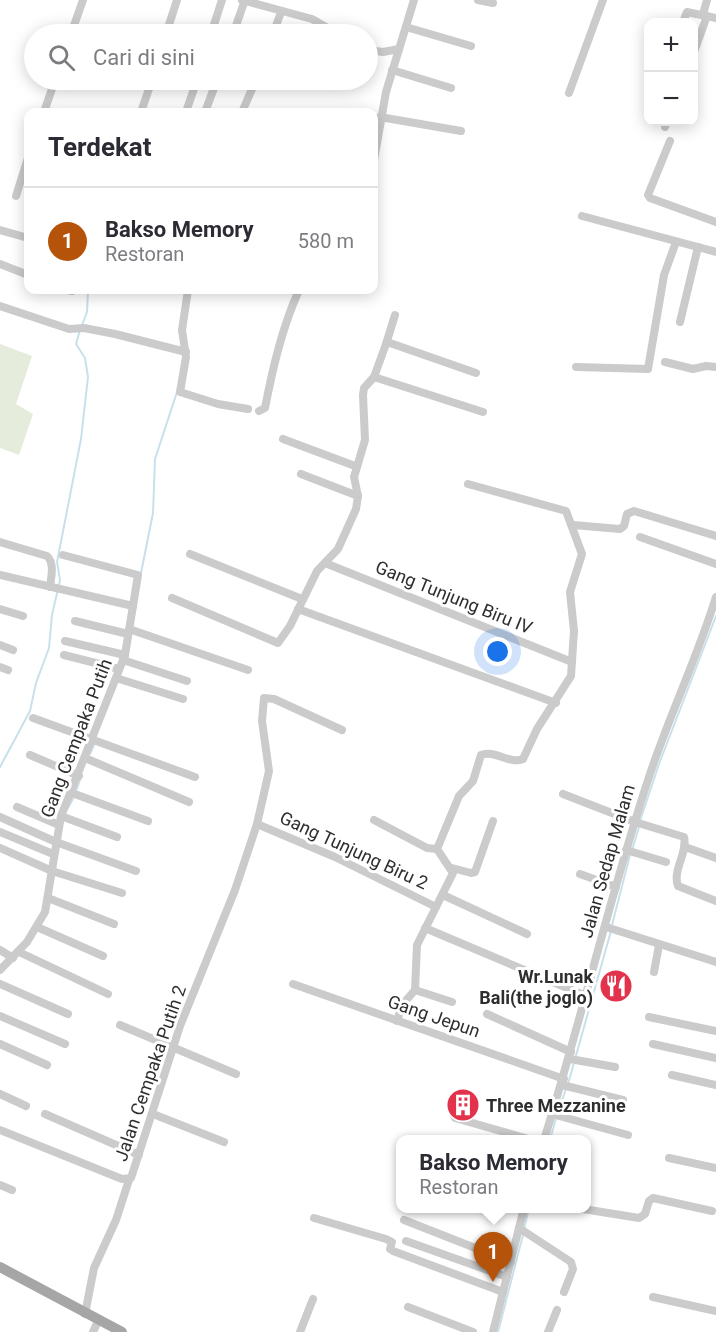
<!DOCTYPE html>
<html lang="id">
<meta charset="utf-8">
<style>
body{margin:0;font-family:Roboto,sans-serif;background:#f2f2f3;color:#2b2b33}
.controls{position:absolute;right:18px;top:18px;display:grid;overflow:hidden;border-radius:12px;box-shadow:0 3px 15px #0003}
.controls button{width:54px;height:54px;display:grid;place-items:center;padding:0;border:0;border-bottom:2px solid #e1e1e2;background:#fff;color:#2b2b33;font:30px sans-serif}
.you{position:absolute;left:498px;top:652px;width:21px;height:21px;margin:-15px;border:4px solid #fff;border-radius:50%;background:#1a73e8;box-shadow:0 0 0 9px #1a73e833}
.badge{display:grid;place-items:center;width:39px;height:39px;border-radius:50%;background:#b45309;color:#fff;font-size:20px;font-weight:700}
.pin{position:absolute;translate:-50% -50px;filter:drop-shadow(0 2px 3px #0008)}
.pin::after{content:'';position:absolute;top:32px;width:21px;height:18px;background:inherit;clip-path:polygon(0 0,100% 0,50% 100%)}
.popup{position:absolute;left:396px;top:1135px;width:195px;height:78px;box-sizing:border-box;display:grid;place-content:center;border-radius:12px;background:#fff;filter:drop-shadow(0 2px 4px #0005);font-size:20px;white-space:nowrap;color:#7c7c81}
.popup b{font-size:22px;color:#2b2b33}
.popup::after{content:'';position:absolute;left:50%;top:100%;margin-left:-12px;border:12px solid transparent;border-top-color:#fff}
.list{margin:0;padding:0;list-style:none}
h2{display:flex;justify-content:space-between;align-items:center;height:78px;margin:0;padding:0 24px;font-size:26px}
h2 small{font-size:20px;font-weight:400;color:#7c7c81}
.list li{display:grid;grid-template-columns:39px 1fr auto;gap:18px;align-items:center;box-sizing:border-box;height:108px;padding:0 24px;border-top:2px solid #e1e1e2}
.list b{display:block;font-size:22px;white-space:nowrap}
.list p{margin:0;font-size:20px;white-space:nowrap;color:#7c7c81}
.list em{font-size:20px;font-style:normal;color:#7c7c81}
.icon{flex:none;width:33px;height:33px;fill:none;stroke:currentColor;stroke-width:2;stroke-linecap:round;stroke-linejoin:round}
.map{position:relative;flex:none;width:716px;height:1332px;overflow:hidden}
.search{position:absolute;background:#fff;box-shadow:0 3px 15px #0003;left:24px;top:24px;width:354px;height:66px;display:flex;align-items:center;gap:15px;box-sizing:border-box;padding:0 21px;border-radius:33px;color:#7c7c81;font-size:22px}
.panel{position:absolute;background:#fff;box-shadow:0 3px 15px #0003;left:24px;top:108px;width:354px;height:186px;border-radius:12px}
.map>svg:first-child{display:block}
.green{fill:#e5ecdc}
.lines{fill:none;stroke-linecap:round;stroke-linejoin:round}
.stream{stroke:#c9e0eb;stroke-width:2}
.minor{stroke:#cbcbcb;stroke-width:8}
.major{stroke:#a6a6a6;stroke-width:10}
.labels{text-anchor:middle;dominant-baseline:central;stroke-width:6;stroke-linejoin:round;paint-order:stroke}
.street-label{font-size:18px;fill:#2e2e2e;stroke:#fff}
.poi-label{font-size:18px;font-weight:bold;fill:#2e2e2e;stroke:#fff;text-anchor:end}
</style>
<div class="map">
<svg width="716" height="1332" viewBox="0 0 716 1332">
<rect width="100%" height="100%" fill="#fff"/>
<path class="green" d="M0,344l32,12 -16,48 17,10 -14,41 -19,-7z"/>
<g class="lines">
<g class="stream">
<path d="M82,325l5,-13 1,-22"/>
<path d="M141,573l12,-60 2,-54 22,-67"/>
<path d="M90,754l4,-9"/>
<path d="M0,767l30,-56 6,-28 13,-35 3,-33 8,-35 -3,-18 24,-123 7,-62 -3,-19 -9,-14 4,-14"/>
<path d="M76,791l4,-11"/>
<path d="M68,808l6,-11"/>
<path d="M640,821l19,-57 57,-148"/>
<path d="M632,850l7,-23"/>
<path d="M612,925l18,-70"/>
<path d="M568,1084l43,-153"/>
<path d="M558,1112l8,-23"/>
<path d="M550,1140l6,-22"/>
<path d="M524,1229l5,-21"/>
<path d="M498,1332l25,-97"/>
</g>
<g class="minor">
<path d="M242,0l70,19 26,15"/>
<path d="M478,0l15,3"/>
<path d="M703,14l4,-14"/>
<path d="M683,22l4,-10 29,6"/>
<path d="M406,27l65,19"/>
<path d="M71,34l12,-34"/>
<path d="M166,34l11,-34"/>
<path d="M211,34l11,-34"/>
<path d="M233,34l12,-34"/>
<path d="M273,34l8,-22"/>
<path d="M368,50l15,2 16,-3"/>
<path d="M694,52l13,-36"/>
<path d="M392,70l59,18"/>
<path d="M569,93l34,-93"/>
<path d="M44,112l11,-32"/>
<path d="M141,112l11,-32"/>
<path d="M186,112l11,-32"/>
<path d="M205,112l12,-32"/>
<path d="M242,112l14,-32"/>
<path d="M380,117l81,14"/>
<path d="M665,127l2,-5"/>
<path d="M670,141l-22,54 2,3 66,24"/>
<path d="M374,160l12,-68 28,-92"/>
<path d="M16,196l12,-38"/>
<path d="M582,216l134,36"/>
<path d="M0,230l28,8"/>
<path d="M0,264l28,11"/>
<path d="M68,290l4,1"/>
<path d="M188,290l-6,40 4,27 -6,35 38,12 30,5"/>
<path d="M0,306l69,23 15,-1 31,6 71,18"/>
<path d="M680,322l18,-75"/>
<path d="M386,344l9,-29"/>
<path d="M665,362l28,7 13,-3 10,1"/>
<path d="M576,367l72,2 16,-94 12,-33"/>
<path d="M374,377l109,35"/>
<path d="M259,411l6,-3c8,-41 17,-80 34,-118"/>
<path d="M283,439l72,27"/>
<path d="M301,474l57,22"/>
<path d="M573,525l47,4 4,-3 3,-12 7,-3 82,25"/>
<path d="M640,537l76,27"/>
<path d="M0,542l47,14c8,8 4,21 3,31"/>
<path d="M190,554l112,45"/>
<path d="M325,563l247,99"/>
<path d="M0,575l133,31"/>
<path d="M172,598l106,45 12,-17 27,-55 21,-22 18,-40 2,-13 -4,-19 11,-37 -2,-45 1,-7 10,-11 12,-33 4,-1 86,30"/>
<path d="M0,609l23,7"/>
<path d="M298,609l258,94"/>
<path d="M75,621l53,13"/>
<path d="M129,629l119,41"/>
<path d="M65,641l60,14"/>
<path d="M0,645l13,5"/>
<path d="M64,655l55,14"/>
<path d="M123,660l64,21"/>
<path d="M0,667l8,3"/>
<path d="M116,678l67,21"/>
<path d="M33,718l162,59"/>
<path d="M30,755l49,21"/>
<path d="M85,758l104,44"/>
<path d="M72,793l76,28"/>
<path d="M563,794l72,28 49,15c4,16 -12,33 -6,49l38,15"/>
<path d="M17,807l42,18"/>
<path d="M61,816l56,21"/>
<path d="M0,817l56,25 80,29"/>
<path d="M374,820l53,28 10,1"/>
<path d="M257,824l78,33 101,50"/>
<path d="M0,832l53,22"/>
<path d="M685,847l31,11"/>
<path d="M0,848l52,23 70,22"/>
<path d="M437,849l22,-53 14,-15 8,-26c13,-6 29,10 42,4l14,-30 34,-53 3,-45 -4,-39 12,-38 -16,-43 -98,-27"/>
<path d="M437,849l16,24 -36,72 -2,45 37,12"/>
<path d="M626,850l40,12"/>
<path d="M452,868l19,5 4,-1 18,-51"/>
<path d="M580,874l36,13"/>
<path d="M443,895l84,39"/>
<path d="M48,898l66,26"/>
<path d="M37,927l66,29"/>
<path d="M606,927l110,35"/>
<path d="M425,928l161,68"/>
<path d="M0,950l13,8"/>
<path d="M19,952l89,42"/>
<path d="M0,970l27,-28 18,-30 16,-96 64,-161 13,-80 -75,-20"/>
<path d="M654,972l5,-27"/>
<path d="M0,984l68,30"/>
<path d="M293,984l271,95"/>
<path d="M487,1014l84,38"/>
<path d="M0,1016l65,28"/>
<path d="M649,1017l67,14"/>
<path d="M397,1021l5,-16 13,-15"/>
<path d="M120,1025l116,49"/>
<path d="M0,1044l47,21"/>
<path d="M653,1044l63,14"/>
<path d="M570,1059l45,8"/>
<path d="M672,1075l44,10"/>
<path d="M562,1085l61,15"/>
<path d="M0,1094l26,12"/>
<path d="M457,1096l-4,18 2,4 77,22"/>
<path d="M45,1114l94,41"/>
<path d="M153,1114l71,28"/>
<path d="M552,1114l76,21"/>
<path d="M0,1130l122,49 9,-1 49,-152 55,-136 22,-66 12,-53 -7,-50 2,-23 10,1 68,31"/>
<path d="M544,1140c37,-119 65,-241 104,-360 20,-62 49,-121 68,-183"/>
<path d="M669,1158l47,10"/>
<path d="M0,1185l12,5"/>
<path d="M577,1208l62,10 6,-4 4,-13 4,-3 59,13"/>
<path d="M314,1218l72,21 6,3 -2,7 3,2 110,41"/>
<path d="M404,1220l107,42"/>
<path d="M519,1228l52,34 2,7 -9,23"/>
<path d="M406,1241l101,36"/>
<path d="M653,1297l63,14"/>
<path d="M408,1307l65,25"/>
<path d="M85,1314l9,-46 22,-48 13,-40"/>
<path d="M93,1332l5,-11"/>
<path d="M300,1332l13,-33"/>
<path d="M493,1332l31,-124"/>
<path d="M548,1332l9,-22"/>
</g>
<path class="major" d="M0,1267l122,65"/>
</g>
<defs>
<symbol id="restaurant-disc" viewBox="-11 -11 22 22"><circle r="9.5" fill="#e3334c" stroke="#fff"/><path d="M-5-6h1v4h1v-4h1v4h1v-4h1v5L-1.5 .5V6h-2V.5L-5-1ZM5-6V6H3V1.5H1.5Q1.5-4 5-6Z" fill="#fff"/></symbol>
<symbol id="building-disc" viewBox="-11 -11 22 22"><circle r="9.5" fill="#e3334c" stroke="#fff"/><path d="M-4-6H4V6H1V3H-1V6H-4ZM-2.5-4.3h1.7v1.8h-1.7ZM.8-4.3h1.7v1.8H.8ZM-2.5-1h1.7V.8h-1.7ZM.8-1h1.7V.8H.8Z" fill="#fff"/></symbol>
</defs>
<g fill-rule="evenodd">
<use href="#restaurant-disc" x="597" y="967" width="38" height="38"/>
<use href="#building-disc" x="444" y="1086" width="38" height="38"/>
</g>
<g class="labels">
<g class="street-label">
<text transform="translate(454 597) rotate(22)">Gang Tunjung Biru IV</text>
<text transform="translate(76 738) rotate(-69)">Gang Cempaka Putih</text>
<text transform="translate(354 850) rotate(25)">Gang Tunjung Biru 2</text>
<text transform="translate(607 861) rotate(-74)">Jalan Sedap Malam</text>
<text transform="translate(434 1016) rotate(19)">Gang Jepun</text>
<text transform="translate(150 1073) rotate(-71)">Jalan Cempaka Putih 2</text>
</g>
<g class="poi-label">
<text x="593" y="976">Wr.Lunak<tspan x="593" dy="21">Bali(the joglo)</tspan></text>
<text x="486" y="1105" text-anchor="start">Three Mezzanine</text>
</g>
</g>
</svg>
<div class="controls">
<button>+</button>
<button>−</button>
</div>
<div class="you"></div>
<div class="pin badge" style="left:493px;top:1282px">1</div>
<div class="popup"><b>Bakso Memory</b>Restoran</div>
<div class="search"><svg class="icon" aria-label="search" viewBox="0 0 24 24"><circle cx="10" cy="10" r="6"/><path d="M15 15l6 6"/></svg>Cari di sini</div>
<section class="panel">
<h2>Terdekat<small></small></h2>
<ul class="list">
<li><span class="badge">1</span><div><b>Bakso Memory</b><p>Restoran</p></div><em>580 m</em></li>
</ul>
</section>
</div>
